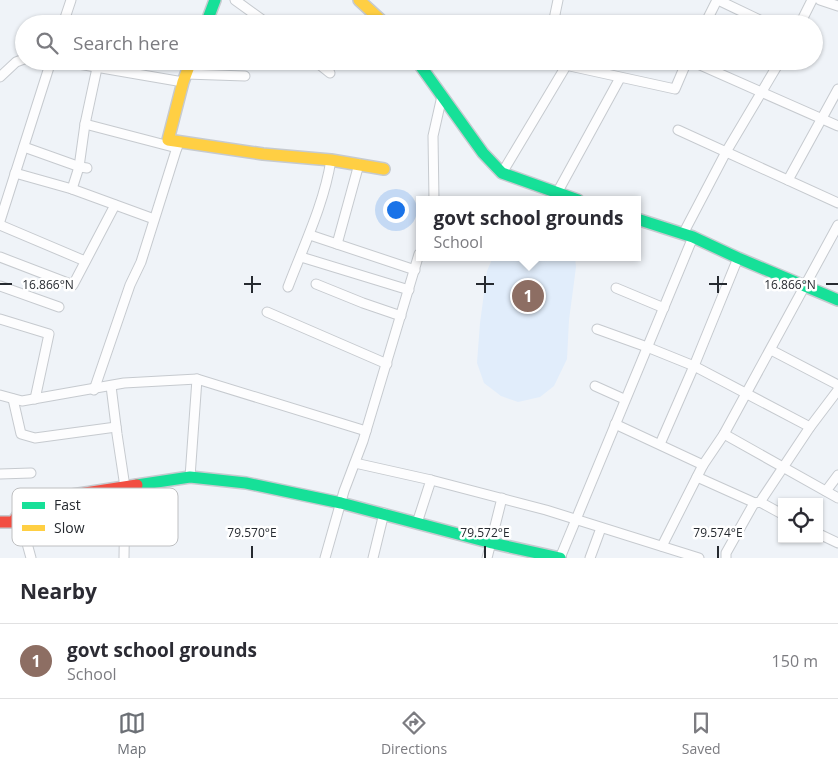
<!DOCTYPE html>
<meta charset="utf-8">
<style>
body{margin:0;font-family:"Open Sans",sans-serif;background:#f7f7f7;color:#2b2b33}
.controls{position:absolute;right:15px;bottom:15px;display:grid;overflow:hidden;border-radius:0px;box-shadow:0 1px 4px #0004}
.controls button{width:45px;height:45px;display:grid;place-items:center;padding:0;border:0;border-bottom:1px solid #e1e1e2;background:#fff;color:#2b2b33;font:25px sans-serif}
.you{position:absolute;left:395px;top:209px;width:18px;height:18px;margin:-12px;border:4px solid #fff;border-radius:50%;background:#1a73e8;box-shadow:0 0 0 8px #1a73e833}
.badge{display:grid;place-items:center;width:32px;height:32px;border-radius:50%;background:#6c7076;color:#fff;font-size:16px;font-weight:700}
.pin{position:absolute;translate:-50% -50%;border:2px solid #fff;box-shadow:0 1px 5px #0006}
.popup{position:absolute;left:416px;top:196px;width:225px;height:65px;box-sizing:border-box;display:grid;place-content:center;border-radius:0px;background:#fff;filter:drop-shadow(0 1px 4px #0005);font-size:16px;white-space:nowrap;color:#7c7c81}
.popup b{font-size:19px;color:#2b2b33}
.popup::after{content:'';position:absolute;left:50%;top:100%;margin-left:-10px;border:10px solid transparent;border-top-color:#fff}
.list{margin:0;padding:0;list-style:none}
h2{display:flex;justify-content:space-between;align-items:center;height:65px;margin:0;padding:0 20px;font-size:21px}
h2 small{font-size:16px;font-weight:400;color:#7c7c81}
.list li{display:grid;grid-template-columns:32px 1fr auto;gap:15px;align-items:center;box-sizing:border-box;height:75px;padding:0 20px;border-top:1px solid #e1e1e2}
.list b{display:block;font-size:19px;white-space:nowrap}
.list p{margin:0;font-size:16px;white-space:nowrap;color:#7c7c81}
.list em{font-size:16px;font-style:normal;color:#7c7c81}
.icon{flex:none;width:28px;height:28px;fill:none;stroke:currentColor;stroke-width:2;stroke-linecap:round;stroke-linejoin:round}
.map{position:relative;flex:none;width:838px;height:558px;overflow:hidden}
.search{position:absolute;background:#fff;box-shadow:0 1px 4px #0004;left:15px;right:15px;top:15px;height:55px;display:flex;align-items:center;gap:12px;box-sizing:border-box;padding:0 18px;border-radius:28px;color:#7c7c81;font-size:19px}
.sheet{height:140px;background:#fff}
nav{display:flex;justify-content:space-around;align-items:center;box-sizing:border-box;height:70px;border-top:1px solid #e1e1e2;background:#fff;font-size:14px;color:#7c7c81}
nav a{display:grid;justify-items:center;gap:2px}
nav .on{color:#6c7076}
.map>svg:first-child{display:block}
.built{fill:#e1edfb}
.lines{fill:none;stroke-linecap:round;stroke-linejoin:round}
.street-casing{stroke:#c6cacf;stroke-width:11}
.fast-casing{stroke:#c6cacf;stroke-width:14}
.slow-casing{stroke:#c6cacf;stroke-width:14}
.jam-casing{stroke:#c6cacf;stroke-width:14}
.street{stroke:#fdfdfe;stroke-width:9}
.fast{stroke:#16e098;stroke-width:11}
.slow{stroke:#ffcf43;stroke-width:11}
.jam{stroke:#f24e42;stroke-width:11}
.ticks{fill:none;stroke:#262a30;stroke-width:2}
.key{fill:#fff;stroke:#bebfc1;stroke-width:1}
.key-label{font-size:14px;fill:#262a30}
.ticks-label{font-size:12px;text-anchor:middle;fill:#262a30;stroke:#fff;stroke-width:5;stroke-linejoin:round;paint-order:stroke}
</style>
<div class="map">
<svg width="838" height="558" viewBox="0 0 838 558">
<rect width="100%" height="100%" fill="#eff3f8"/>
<path class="built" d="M493,257h82l1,10 -7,53 -2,39 -13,27 -14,11 -22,5 -17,-6 -17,-13 -7,-20 3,-40 7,-52z"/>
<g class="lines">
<defs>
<g id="street">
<path d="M235,0l33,24"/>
<path d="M718,0l50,24"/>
<path d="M820,0l18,6"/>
<path d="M63,24l8,-24"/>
<path d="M553,24l5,-24"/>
<path d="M705,24l12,-24"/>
<path d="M800,24l12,-24"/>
<path d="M61,61l122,21"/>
<path d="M315,61l15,12"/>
<path d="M547,61l128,28 12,-28"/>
<path d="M691,61l147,65"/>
<path d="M186,74l59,2"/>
<path d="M0,77l16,-15 8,-3"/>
<path d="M85,124l92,24"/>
<path d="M678,130l160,73"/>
<path d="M24,147l56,20 7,1"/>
<path d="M15,173l57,16 82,30"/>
<path d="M502,173l64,-107"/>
<path d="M788,180l50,-91"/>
<path d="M72,189l7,-22 6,-43 12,-56"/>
<path d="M557,193l63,-115"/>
<path d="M434,200l-1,-64 9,-40"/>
<path d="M0,221l51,-160"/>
<path d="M0,225l85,36"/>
<path d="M683,234l43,-82 54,-91"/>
<path d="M310,235l105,35"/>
<path d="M337,244l22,-80"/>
<path d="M0,257l73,28 42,-80"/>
<path d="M301,257l108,33"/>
<path d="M316,284l47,19 38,13"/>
<path d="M0,286l59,21"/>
<path d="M288,287c16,-42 36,-83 43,-127"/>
<path d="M616,288l48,20"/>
<path d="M267,312l120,52"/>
<path d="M0,319l49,15 -14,65"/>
<path d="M597,329l50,18 47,19 116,61"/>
<path d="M771,350l67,35"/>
<path d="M111,386l6,48 8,53 -1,71"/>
<path d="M595,386l29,13"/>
<path d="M94,390l36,-105 11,-23 38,-121"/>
<path d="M0,395l22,6 102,-18 73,-4 169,52"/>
<path d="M13,399l8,35 14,4 81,-11"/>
<path d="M615,424l88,41"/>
<path d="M724,434l114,64"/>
<path d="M660,444l34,-78 44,-108"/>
<path d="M355,463l76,17 115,30 153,48"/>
<path d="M0,474l31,-1"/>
<path d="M190,477l7,-98"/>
<path d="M697,477l58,26"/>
<path d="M826,491l12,-16"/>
<path d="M760,502l22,12"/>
<path d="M13,522l9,3 9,33"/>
<path d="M417,523l14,-43"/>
<path d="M819,534l19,9"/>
<path d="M662,546l41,-81 21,-31 114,-209"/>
<path d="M325,558l19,-67 19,-50 56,-187"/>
<path d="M373,558l11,-45"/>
<path d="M487,558l15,-60"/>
<path d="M560,558l133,-321"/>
<path d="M590,558l11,-30"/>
<path d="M726,558v-5l27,-48 2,-2 5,-1 50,-75 28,-37"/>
</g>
<g id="fast">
<path d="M206,24l9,-24"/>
<path d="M417,61l66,92 19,20 76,27"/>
<path d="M637,219l56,18 45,21 100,42"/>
<path d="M137,485l53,-8 56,6 95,20 151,40 68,15"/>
</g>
<g id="slow">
<path d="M359,0l26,24"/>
<path d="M191,61l-8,21 -15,58 95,14 68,6 53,9"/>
</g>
<path id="jam" d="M0,522h13l14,-20 110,-17"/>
</defs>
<use href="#street" class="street-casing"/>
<use href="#fast" class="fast-casing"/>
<use href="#slow" class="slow-casing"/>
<use href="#jam" class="jam-casing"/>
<use href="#street" class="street"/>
<use href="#fast" class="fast"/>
<use href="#slow" class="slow"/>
<use href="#jam" class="jam"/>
</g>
<path class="ticks" d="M252,276v17M485,276v17M718,276v17M0,284h12M244,284h17M476,284h18M709,284h18M826,284h12M252,546v12M485,546v12M718,546v12"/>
<rect x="12" y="488" width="166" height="58" rx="8" class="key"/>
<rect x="22" y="502" width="23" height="7" fill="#16e098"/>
<rect x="22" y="525" width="23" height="6" fill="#ffcf43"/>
<g class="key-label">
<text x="54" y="510">Fast</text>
<text x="54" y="533">Slow</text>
</g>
<g class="ticks-label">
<text x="48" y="289">16.866°N</text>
<text x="790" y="289">16.866°N</text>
<text x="252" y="537">79.570°E</text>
<text x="485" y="537">79.572°E</text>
<text x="718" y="537">79.574°E</text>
</g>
</svg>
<div class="controls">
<button><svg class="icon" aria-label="locate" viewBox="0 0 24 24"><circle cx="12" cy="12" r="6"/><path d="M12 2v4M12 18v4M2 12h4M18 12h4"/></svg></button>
</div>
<div class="you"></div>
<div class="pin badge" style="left:528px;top:296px;background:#8d6e63">1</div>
<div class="popup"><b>govt school grounds</b>School</div>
<div class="search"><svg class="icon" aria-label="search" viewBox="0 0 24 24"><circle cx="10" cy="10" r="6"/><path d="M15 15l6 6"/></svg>Search here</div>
</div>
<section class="sheet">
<h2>Nearby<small></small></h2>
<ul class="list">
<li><span class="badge" style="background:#8d6e63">1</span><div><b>govt school grounds</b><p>School</p></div><em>150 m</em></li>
</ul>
</section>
<nav>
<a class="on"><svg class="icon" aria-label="map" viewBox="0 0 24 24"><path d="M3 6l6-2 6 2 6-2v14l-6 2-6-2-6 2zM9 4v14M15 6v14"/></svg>Map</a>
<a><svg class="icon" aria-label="directions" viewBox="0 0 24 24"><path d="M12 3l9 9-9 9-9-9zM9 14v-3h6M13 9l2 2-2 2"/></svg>Directions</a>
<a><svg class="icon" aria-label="saved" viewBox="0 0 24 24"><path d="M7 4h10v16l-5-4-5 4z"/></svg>Saved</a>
</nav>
